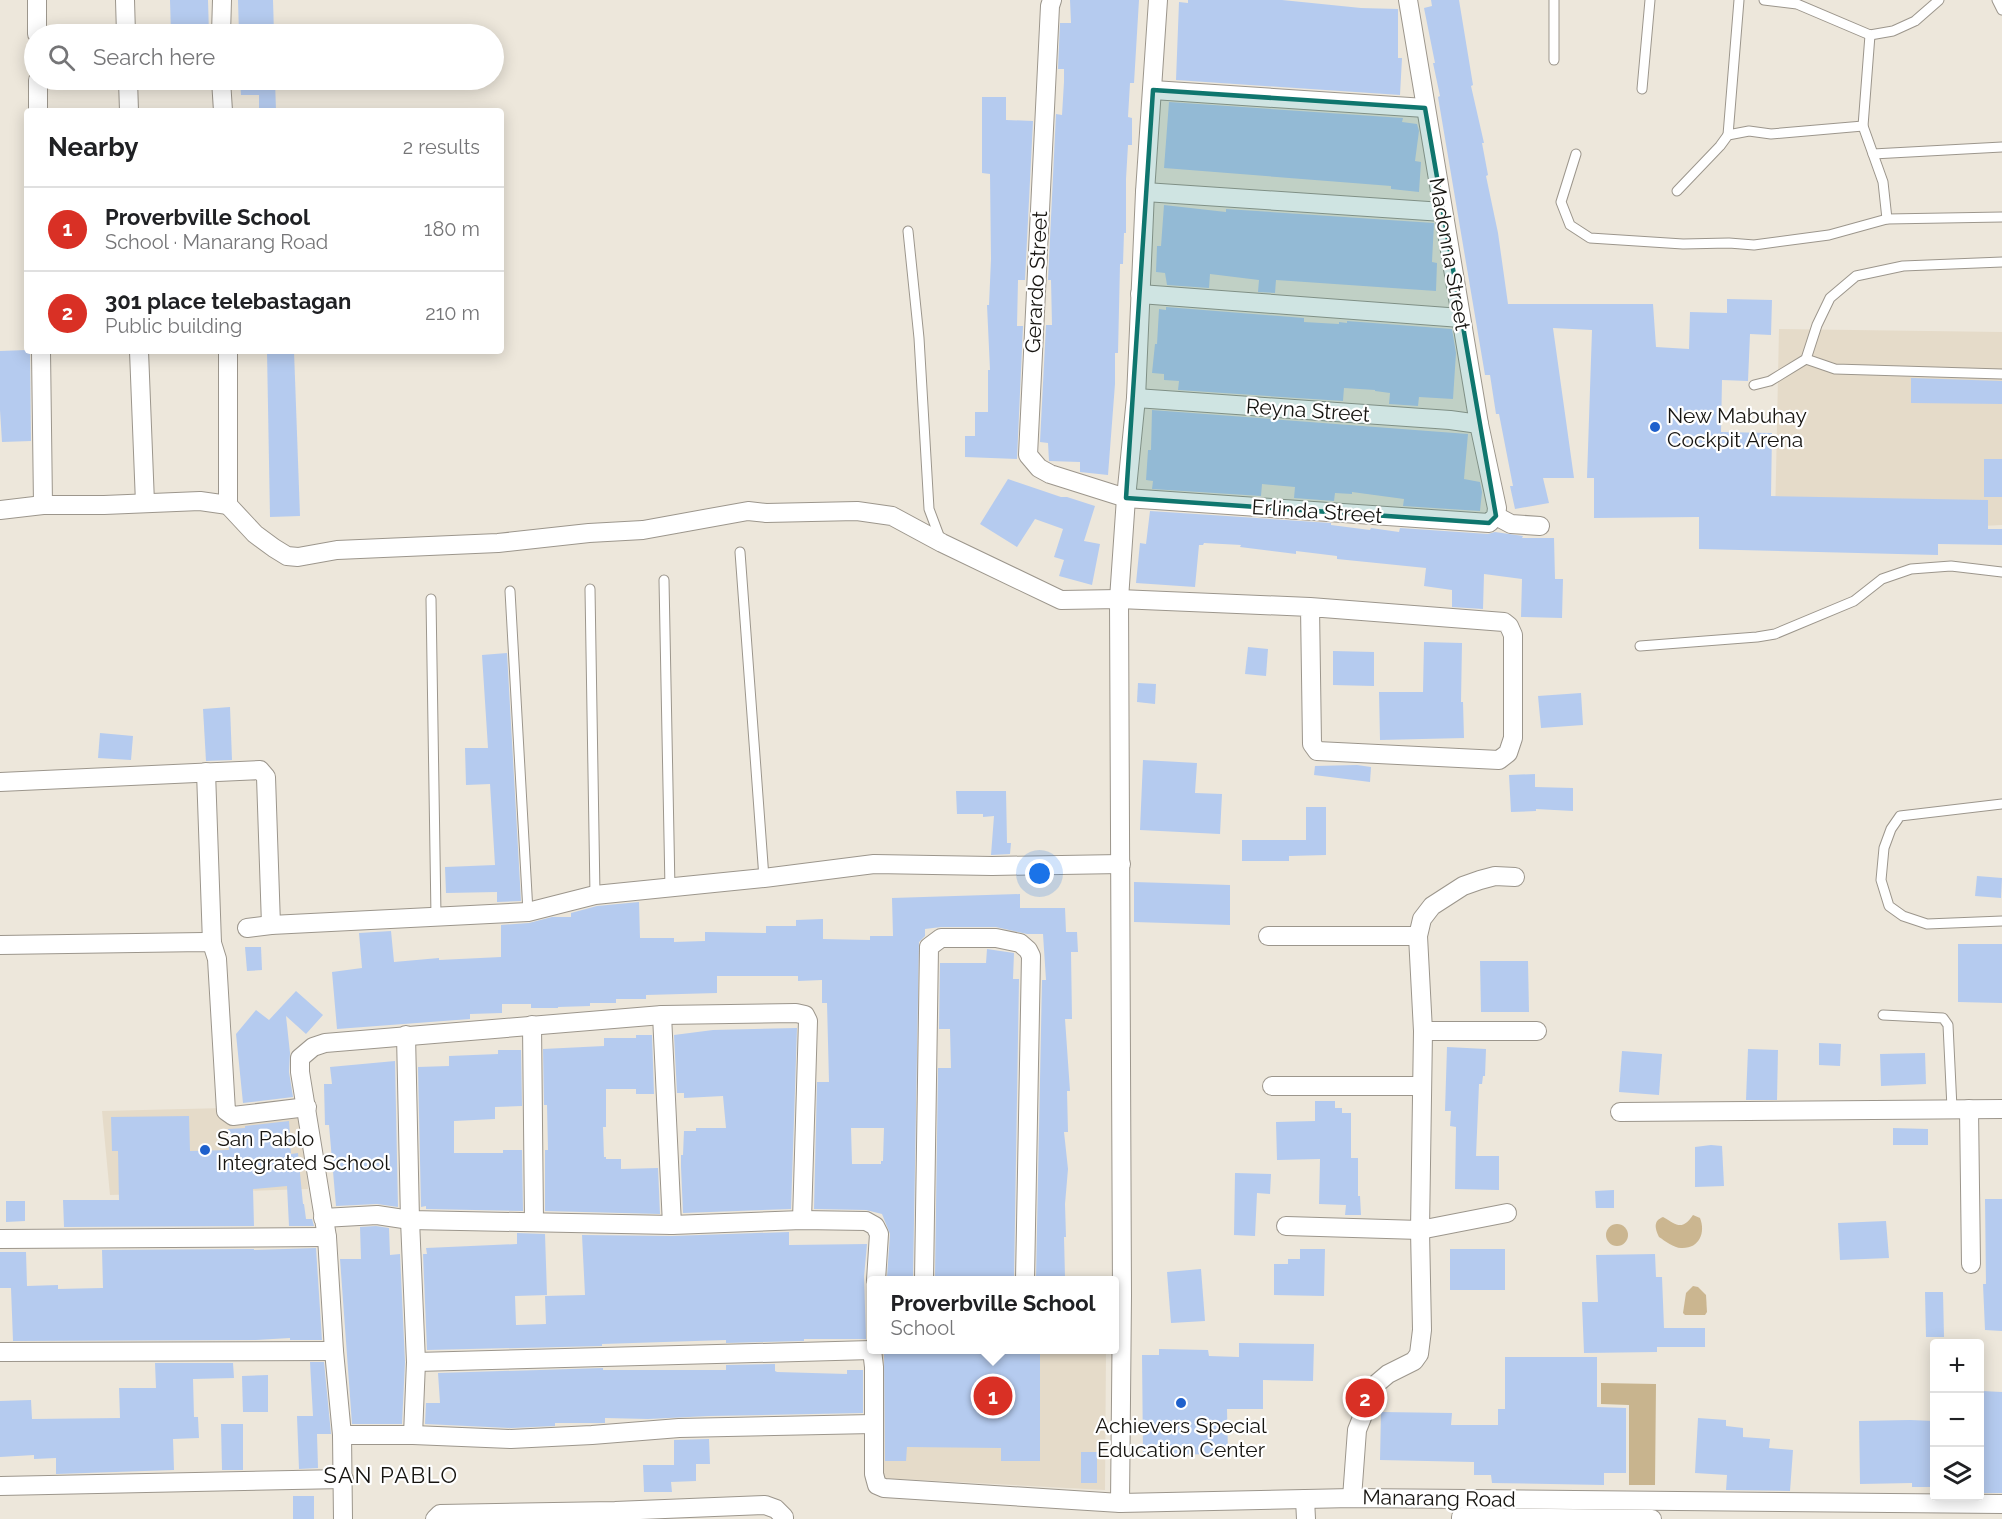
<!DOCTYPE html>
<meta charset="utf-8">
<style>
body{margin:0;font-family:Raleway,sans-serif;background:#f6f6f6;color:#202124}
.controls{position:absolute;right:18px;bottom:18px;display:grid;overflow:hidden;border-radius:6px;box-shadow:0 3px 15px #0003}
.controls button{width:54px;height:54px;display:grid;place-items:center;padding:0;border:0;border-bottom:2px solid #e0e0e0;background:#fff;color:#202124;font:30px sans-serif}
.you{position:absolute;left:1040px;top:874px;width:21px;height:21px;margin:-15px;border:4px solid #fff;border-radius:50%;background:#1a73e8;box-shadow:0 0 0 9px #1a73e833}
.badge{display:grid;place-items:center;width:39px;height:39px;border-radius:50%;background:#d93025;color:#fff;font-size:20px;font-weight:700}
.pin{position:absolute;translate:-50% -50%;border:3px solid #fff;box-shadow:0 2px 6px #0006}
.popup{position:absolute;left:867px;top:1276px;width:252px;height:78px;box-sizing:border-box;display:grid;place-content:center;border-radius:6px;background:#fff;filter:drop-shadow(0 2px 4px #0005);font-size:20px;white-space:nowrap;color:#757577}
.popup b{font-size:22px;color:#202124}
.popup::after{content:'';position:absolute;left:50%;top:100%;margin-left:-12px;border:12px solid transparent;border-top-color:#fff}
.list{margin:0;padding:0;list-style:none}
h2{display:flex;justify-content:space-between;align-items:center;height:78px;margin:0;padding:0 24px;font-size:26px}
h2 small{font-size:20px;font-weight:400;color:#757577}
.list li{display:grid;grid-template-columns:39px 1fr auto;gap:18px;align-items:center;box-sizing:border-box;height:84px;padding:0 24px;border-top:2px solid #e0e0e0}
.list b{display:block;font-size:22px;white-space:nowrap}
.list p{margin:0;font-size:20px;white-space:nowrap;color:#757577}
.list em{font-size:20px;font-style:normal;color:#757577}
.icon{flex:none;width:33px;height:33px;fill:none;stroke:currentColor;stroke-width:2;stroke-linecap:round;stroke-linejoin:round}
.map{position:relative;flex:none;width:2002px;height:1519px;overflow:hidden}
.search{position:absolute;background:#fff;box-shadow:0 3px 15px #0003;left:24px;top:24px;width:480px;height:66px;display:flex;align-items:center;gap:15px;box-sizing:border-box;padding:0 21px;border-radius:33px;color:#757577;font-size:22px}
.panel{position:absolute;background:#fff;box-shadow:0 3px 15px #0003;left:24px;top:108px;width:480px;height:246px;border-radius:6px}
.map>svg:first-child{display:block}
.built{fill:#e5dbc9}
.forest{fill:#c8b48e}
.water{fill:#cbb690}
.building{fill:#b5cbef;fill-rule:evenodd}
.lines{fill:none;stroke-linecap:round;stroke-linejoin:round}
.lane-casing{stroke:#9c968c;stroke-width:11}
.street-casing{stroke:#9c968c;stroke-width:20}
.lane{stroke:#fff;stroke-width:9}
.street{stroke:#fff;stroke-width:18}
.marked{fill:#0f766e;fill-opacity:0.2;stroke:#0f766e;stroke-width:4.5;stroke-linejoin:round}
.poi-dot{fill:#1e60cc;stroke:#fff;stroke-width:2}
.labels{text-anchor:middle;dominant-baseline:central;stroke-width:4.5;stroke-linejoin:round;paint-order:stroke}
.street-label{font-size:21px;fill:#171511;stroke:#fff}
.poi-label{font-size:21px;fill:#171511;stroke:#fff;text-anchor:start}
.neighbourhood-label{font-size:22px;letter-spacing:1.5px;fill:#171511;stroke:#fff}
</style>
<div class="map">
<svg width="2002" height="1519" viewBox="0 0 2002 1519">
<rect width="100%" height="100%" fill="#ede7db"/>
<g class="built">
<path d="M1779,329l223,3v193l-39,2 -188,-5z"/>
<path d="M301,1106l7,83 -198,6 -8,-84z"/>
<path d="M880,1350h226l-1,140 -225,-12z"/>
</g>
<path class="forest" d="M1601,1383l55,1 -1,101h-26v-80l-28,-1z"/>
<g class="water">
<path d="M1693,1215l7,3c6,15 -1,31 -19,30 -7,0 -16,-7 -22,-11 -4,-9 -6,-16 4,-20 14,8 19,14 30,-2z"/>
<circle cx="1617" cy="1235" r="11"/>
<path d="M1693,1286l5,1 8,8 1,17 -2,3h-20l-2,-2 3,-20z"/>
</g>
<g class="building">
<path d="M170,0h38l1,34h-38z"/>
<path d="M238,0h35l1,34h-35z"/>
<path d="M1070,0h69l-5,83h-4l-2,34 4,1v27h-4l-2,34v54h-2l-1,31h-3l-2,89h-3v31l-7,91 -28,-3v-10l-31,-1 -1,-18 -8,-1 6,-117h6l-1,-45h-3l8,-166 6,1 2,-33v-13h-6l2,-46h11z"/>
<path d="M1188,0h94l79,8 37,1v49h4l-2,37 -224,-15 3,-78 9,1z"/>
<path d="M1431,0h28l14,85 -2,1 13,57h-2l6,32 -2,1 12,57 10,71h145l3,43 33,2 1,-37 37,1v-14l45,1 -1,35 -21,-1 -2,47 -26,-1 -1,52 51,1 -1,63 217,4v29h14v16l-64,-1v11l-239,-6v-32l-105,1v-40h-7l5,-148 -39,-2 21,150h-31l6,25 -34,6 -5,-23h3l-14,-72h-3l-6,-39h-5l-47,-278 2,-1 -7,-33h2l-11,-55 8,-2z"/>
<path d="M240,80h35l1,31h-17v-16h-18z"/>
<path d="M982,97h24v23l27,1 -8,159h-7l-1,46h6l-6,133 -52,-2v-21h10v-24h13v-42h2l-3,-65h2l2,-46 -1,-85 -8,-1z"/>
<path d="M1169,102l234,16 -1,4 15,2 2,7 -4,30 6,1 -2,30 -28,-3v-3l-227,-18z"/>
<path d="M1164,205l62,7v-3l208,14 -2,39 5,1 -1,28 -160,-11 -1,13 -17,-1 1,-12 -49,-6 -1,14 -42,-3 -2,-12 -9,-1 1,-26h4z"/>
<path d="M1166,307l138,11v4l35,2v-2l8,1v-2l105,8 4,24 -3,46 -34,-2 -1,9 -29,-2 1,-11 -15,-2v-1l-31,-2 -1,13 -165,-11 1,-9 -15,-1v-6l-12,-1 3,-29h2l2,-35 7,1z"/>
<path d="M27,350l3,1 1,90 -29,1 -2,-32v-59z"/>
<path d="M267,351h27l6,165 -30,1z"/>
<path d="M1911,378l91,3v23l-91,-1z"/>
<path d="M1152,410l316,24 -4,45 16,3 2,10 -2,19 -77,-5 1,-7 -52,-7v2l-17,-1 -1,8 -40,-3 1,-11 -33,-3 -1,12 -109,-7 1,-8 -7,-1 2,-30h3z"/>
<rect x="1984" y="459" width="18" height="38"/>
<path d="M1008,479l53,18h6l28,9 -11,35 16,3 -8,41 -33,-9 5,-16 -10,-3 9,-28 -28,-10 -18,28 -37,-23z"/>
<path d="M1150,511l181,12v2l39,5 1,-2 28,4 1,-4 88,6 7,-2 28,4 -1,2h32l1,41h8l-1,39 -41,-1 1,-38 -38,-5 -1,35 -31,-2v-17l-28,-4 2,-18 -89,-9v-3l-41,-5v3l-56,-7 1,-2 -37,-2 -1,2h-4l-4,42 -59,-4 4,-40 6,1z"/>
<path d="M1424,642l38,1 -1,59h2l1,36 -84,2 -1,-48h44z"/>
<path d="M1248,647l20,2 -2,27 -21,-2z"/>
<path d="M1333,651l41,1v34l-41,-1z"/>
<path d="M507,653l14,248 -24,1v-10l-51,1 -1,-26 50,-2 -5,-81 -24,1 -1,-37h23l-6,-93z"/>
<path d="M1138,683l18,1 -1,20 -18,-2z"/>
<path d="M1581,693l2,32 -42,3 -3,-32z"/>
<path d="M230,707l2,53 -26,1 -3,-52z"/>
<path d="M100,733l33,3 -2,24 -33,-2z"/>
<path d="M1143,760l54,3 -2,30 27,1 -2,40 -80,-4z"/>
<path d="M1357,765l14,2 -1,15 -56,-7 1,-9z"/>
<path d="M1535,774v13l38,1v23l-37,-2v2l-25,1 -2,-37z"/>
<path d="M956,791h50l1,52h4l-1,11 -19,1 3,-39 -11,1v-3h-26z"/>
<path d="M1306,807h20v48l-37,1v5h-47v-21h64z"/>
<path d="M1977,876l25,2 -1,20 -26,-2z"/>
<path d="M1134,882l96,3v40l-96,-3z"/>
<path d="M1020,894v14h45l1,24h11l1,20h-7l1,67h-7l5,72h-3l1,41h-4l4,37 -3,35 1,33h-2l1,40 -29,1 6,-298h4l-3,-46h-16l-31,-7h-55l-16,2v7l-6,6 -6,335h-26l3,-43 -8,-20 -16,-4 -52,-1 3,-127h12l-2,-79h-5v-23l-24,1v-5h-81v17l-71,2v4h-30v4h-26v3l-32,1v1h-27v-4h-29v9l-32,1v5l-133,10 -5,-57 30,-4 -3,-35 32,-2 3,31 45,-4v2l62,-3v-32l28,-2 23,-6h19v-4l26,-7 42,-4 1,36h34v4l31,-1v-9l61,1v-7h30v-6l27,-1v20l47,1v-4h23l-1,-38zM851,1128h33l-1,33h-2v3h-29z"/>
<path d="M1958,944h44v59l-44,-1z"/>
<path d="M245,947h16l1,23 -15,1z"/>
<path d="M987,949l27,4 -1,26h6l-5,299h-3v3h-73v-4h-3l3,-209h13l-1,-39h-11l1,-66h46z"/>
<path d="M1480,961h48l1,51h-48z"/>
<path d="M296,991l27,24 -17,19 -20,-18 4,37 -1,19 4,25 -50,6 -7,-69 20,-24 13,10z"/>
<path d="M797,1028l-6,181 -108,4 -2,-46v-12h2l1,-24h12v-3h30l-3,-32 -39,2v-5h-7l-3,-58 39,-5z"/>
<path d="M636,1035h16l2,59h-18v-5h-30v38h-3l1,30h2v2h15v10l37,-1 2,46 -115,-3v-61h3l-1,-45h-3l-1,-56 61,-3v-8h32z"/>
<path d="M1819,1043l22,1 -1,22 -21,-1z"/>
<path d="M1447,1047l39,2 -1,27h-2l-1,8h-3l-3,72h23v34l-44,-1 1,-62 -6,-1 1,-15h-6z"/>
<path d="M1748,1049l30,1 -1,50h-31z"/>
<path d="M498,1050h23l1,56 -27,1v12l-41,2v32h49v-3h19l1,61 -97,-2v-3l-5,1 -3,-140 31,-1v-10l49,-2z"/>
<path d="M1622,1051l40,3 -3,41 -40,-3z"/>
<path d="M1925,1053l1,31 -45,2 -1,-32z"/>
<path d="M395,1061l3,146 -21,-3 -41,2 -7,-81h-4l-1,-41h8l-2,-17z"/>
<path d="M1315,1101h20v7h7v5h9v45h7v38h2l1,19h-16l1,-10 -27,-1 1,-45 -43,1 -1,-38 39,-1z"/>
<path d="M189,1116l1,35 39,-1 -1,-21 17,-1v-2l44,-5 2,33 7,-1 5,51h1l2,15h6l2,7h-25l-2,-40 -34,3 1,37 -190,1 -1,-27h56l-1,-49h-6l-1,-34z"/>
<path d="M1893,1128l35,1v16h-35z"/>
<path d="M1711,1145l11,1 2,40 -29,1v-40z"/>
<path d="M1235,1173l36,1 -1,20 -13,-1 -2,43 -21,-1z"/>
<path d="M1614,1190v18h-18l-1,-17z"/>
<path d="M1985,1199h17v132l-17,-1 -2,-46h3z"/>
<path d="M6,1201h19v20l-19,1z"/>
<path d="M1886,1221l3,37 -49,2 -2,-37z"/>
<path d="M376,1226l13,2 1,27 10,-1 5,108 -3,62h-50l-12,-165h21l-1,-32z"/>
<path d="M789,1232v13l78,-1 -3,33 2,62h-62v2l-78,2v-3l-124,4v2l-175,4 -4,-96h4l-1,-6 91,-4v-11l28,1 2,61 -32,1 1,29 30,-1 -1,-28 40,-1 -3,-60 90,1z"/>
<path d="M316,1248l6,92h-32v-2l-34,2 -243,1 -2,-53h-11v-36h26l1,34 31,-1v4l45,-1 -1,-38 152,-1v1z"/>
<path d="M1300,1249h25l-1,47 -50,-1v-31h14v-5h12z"/>
<rect x="1450" y="1249" width="55" height="41"/>
<path d="M1655,1254l1,23h6l2,51h41v19h-48v5l-73,1 -2,-51h16l-2,-47z"/>
<path d="M1201,1269l4,52 -34,2 -4,-51z"/>
<path d="M1925,1292h18l1,45h-18z"/>
<path d="M1239,1343l75,1 -1,37 -50,-1v29h-36l1,45 -85,1 -1,-100h17v-6l49,1 1,6 30,1z"/>
<path d="M884,1350h156v111h-39v-13l-94,-1 -1,14h-21z"/>
<path d="M1505,1357h92v50l29,1v65h-22v12l-112,-2 -1,-8h-17v-13l-94,-2 1,-48 71,1 -1,12h47v-16h7z"/>
<path d="M310,1362h14l7,72h-14l1,34 -19,1 -2,-53h16z"/>
<path d="M155,1363h78l1,15 -41,1 1,38h4l1,21 -26,1 1,31 -118,4v-16l-22,1v-4l-34,2v-56l31,-1 1,19 88,-1 -1,-30h37z"/>
<path d="M775,1364v7l2,1 70,2v-4h16v43l-154,3 -61,3 -43,-1v5h-50v3l-44,2 -86,-4 1,-21h14l-2,-30 165,-5v2h123v-5z"/>
<path d="M268,1375v37h-25l-1,-36z"/>
<path d="M1982,1391l20,1v101h-22v-69z"/>
<path d="M1698,1418l28,2v6l17,2v9l27,2 -1,9 24,2 -3,41 -64,-1 1,-15 -32,-2z"/>
<path d="M1910,1420l24,1 -2,66h-20v-4l-52,1 -1,-63z"/>
<path d="M221,1424h22v46h-21z"/>
<path d="M709,1439l1,25h-14v17l-25,1 1,10h-28l-1,-27h31v-25z"/>
<rect x="1081" y="1452" width="16" height="31"/>
<rect x="293" y="1496" width="21" height="23"/>
</g>
<g class="lines">
<defs>
<g id="lane">
<path d="M1764,0l33,4 73,31 23,-4 22,-10 24,-21"/>
<path d="M1997,0l5,10"/>
<path d="M1870,35l-7,91 20,56 4,37"/>
<path d="M1554,60v-60"/>
<path d="M1642,89l8,-89"/>
<path d="M1728,135l11,-135"/>
<path d="M1576,154l-15,48 9,23 20,13 93,6 46,-1 25,2 75,-10 58,-16 115,-2"/>
<path d="M1873,154l129,-7"/>
<path d="M1677,191l43,-45 8,-11 21,-4 22,3 92,-8"/>
<path d="M908,231l11,107 10,171 12,32"/>
<path d="M1806,359l29,10 167,5"/>
<path d="M1754,385l16,-4 36,-22 11,-34 13,-27 26,-22 47,-10 99,-4"/>
<path d="M740,552l24,326"/>
<path d="M664,580l6,309"/>
<path d="M590,589l5,306"/>
<path d="M510,591l18,321"/>
<path d="M431,599l5,317"/>
<path d="M1640,646l117,-9 18,-3 79,-33 28,-22 29,-10 40,-3 51,6"/>
<path d="M2002,804l-102,12 -9,13 -7,19 -3,32 8,26 14,10 24,8 75,-3"/>
<path d="M1883,1015l60,3 5,7 4,83"/>
</g>
<g id="street">
<path d="M37,0v34"/>
<path d="M125,0l1,34"/>
<path d="M1052,0l-2,6 -22,449 11,13 11,6 76,24 363,25 7,-7 1,-8 -18,-84 -71,-424"/>
<path d="M221,34l1,-34"/>
<path d="M38,80v31"/>
<path d="M128,80l1,31"/>
<path d="M221,80l2,31"/>
<path d="M1153,90l272,18"/>
<path d="M1145,192l298,20"/>
<path d="M1140,294l321,24"/>
<path d="M41,351l2,154"/>
<path d="M139,351l6,152"/>
<path d="M228,351v154l27,29 19,14 13,8 11,1 39,-7 161,-7 91,-10 54,-3 105,-19 18,2 91,-2 35,5 50,27 119,57 58,-1 191,8 194,15 5,4 4,9v103l-5,15 -9,7 -182,-9 -5,-7 -2,-137"/>
<path d="M1136,398l314,22 29,4"/>
<path d="M0,510l43,-5h61l96,-4 28,4"/>
<path d="M1496,516l15,8 29,2"/>
<path d="M206,772l6,171 5,16 9,152 7,5 74,-9"/>
<path d="M0,782l260,-12 6,7 5,148"/>
<path d="M247,928l24,-3 257,-13 67,-17 169,-17 110,-14 118,2 129,-2"/>
<path d="M1268,936h150"/>
<path d="M0,945l204,-3 8,1"/>
<path d="M662,1015l10,210"/>
<path d="M532,1025l2,197"/>
<path d="M1423,1031h114"/>
<path d="M406,1035l4,185 6,142 -3,73"/>
<path d="M1272,1086h150"/>
<path d="M1969,1109l2,155"/>
<path d="M1620,1112l382,-3"/>
<path d="M323,1218l54,-3 33,5 262,5 130,-5 64,1 9,5 4,8 -3,46"/>
<path d="M1286,1226l134,4 87,-17"/>
<path d="M0,1239l327,-2"/>
<path d="M924,1280l5,-333 12,-9h55l24,5 8,7 3,6 -6,324"/>
<path d="M872,1350l2,17v107l3,11 7,3 236,15 232,-5 650,6"/>
<path d="M0,1352l334,-1"/>
<path d="M416,1362l456,-12"/>
<path d="M342,1435h71l98,4 81,-4 87,-7 194,-4"/>
<path d="M0,1486l344,-7"/>
<path d="M1352,1498l5,-68 18,-45 13,-11 26,-13 5,-7 3,-24 -2,-100 3,-199 -5,-95 4,-17 10,-13 31,-20 17,-6 15,-4 20,1"/>
<path d="M1305,1499l1,20"/>
<path d="M1120,1503l2,-207 -3,-697 7,-101 10,-100 9,-206 13,-192"/>
<path d="M343,1519l-1,-84 -8,-84 -7,-114 -27,-165v-14l13,-11 12,-4 337,-28 134,-2 9,2 3,6 -6,199"/>
<path d="M435,1519l5,-5 175,-3 150,-6 11,4 8,8v2"/>
<path d="M1461,1519v-2l191,2"/>
</g>
</defs>
<use href="#lane" class="lane-casing"/>
<use href="#street" class="street-casing"/>
<use href="#lane" class="lane"/>
<use href="#street" class="street"/>
</g>
<path class="marked" d="M1153,90l272,18 71,408 -7,7 -363,-25z"/>
<g class="poi-dot">
<circle cx="1655" cy="427" r="6"/>
<circle cx="205" cy="1150" r="6"/>
<circle cx="1181" cy="1403" r="6"/>
</g>
<g class="labels">
<g class="street-label">
<text transform="translate(1450 254) rotate(80)">Madonna Street</text>
<text transform="translate(1036 282) rotate(-87)">Gerardo Street</text>
<text transform="translate(1308 410) rotate(4)">Reyna Street</text>
<text transform="translate(1317 511) rotate(4)">Erlinda Street</text>
<text transform="translate(1439 1498) rotate(1)">Manarang Road</text>
</g>
<g class="poi-label">
<text x="1667" y="415">New Mabuhay<tspan x="1667" dy="24">Cockpit Arena</tspan></text>
<text x="217" y="1138">San Pablo<tspan x="217" dy="24">Integrated School</tspan></text>
<text x="1181" y="1425" text-anchor="middle">Achievers Special<tspan x="1181" dy="24">Education Center</tspan></text>
</g>
<g class="neighbourhood-label">
<text x="391" y="1475">SAN PABLO</text>
</g>
</g>
</svg>
<div class="controls">
<button>+</button>
<button>−</button>
<button><svg class="icon" aria-label="layers" viewBox="0 0 24 24"><path d="M12 4l9 5-9 5-9-5zM3 14l9 5 9-5"/></svg></button>
</div>
<div class="you"></div>
<div class="pin badge" style="left:993px;top:1396px">1</div>
<div class="popup"><b>Proverbville School</b>School</div>
<div class="pin badge" style="left:1365px;top:1398px">2</div>
<div class="search"><svg class="icon" aria-label="search" viewBox="0 0 24 24"><circle cx="10" cy="10" r="6"/><path d="M15 15l6 6"/></svg>Search here</div>
<section class="panel">
<h2>Nearby<small>2 results</small></h2>
<ul class="list">
<li><span class="badge">1</span><div><b>Proverbville School</b><p>School · Manarang Road</p></div><em>180 m</em></li>
<li><span class="badge">2</span><div><b>301 place telebastagan</b><p>Public building</p></div><em>210 m</em></li>
</ul>
</section>
</div>
